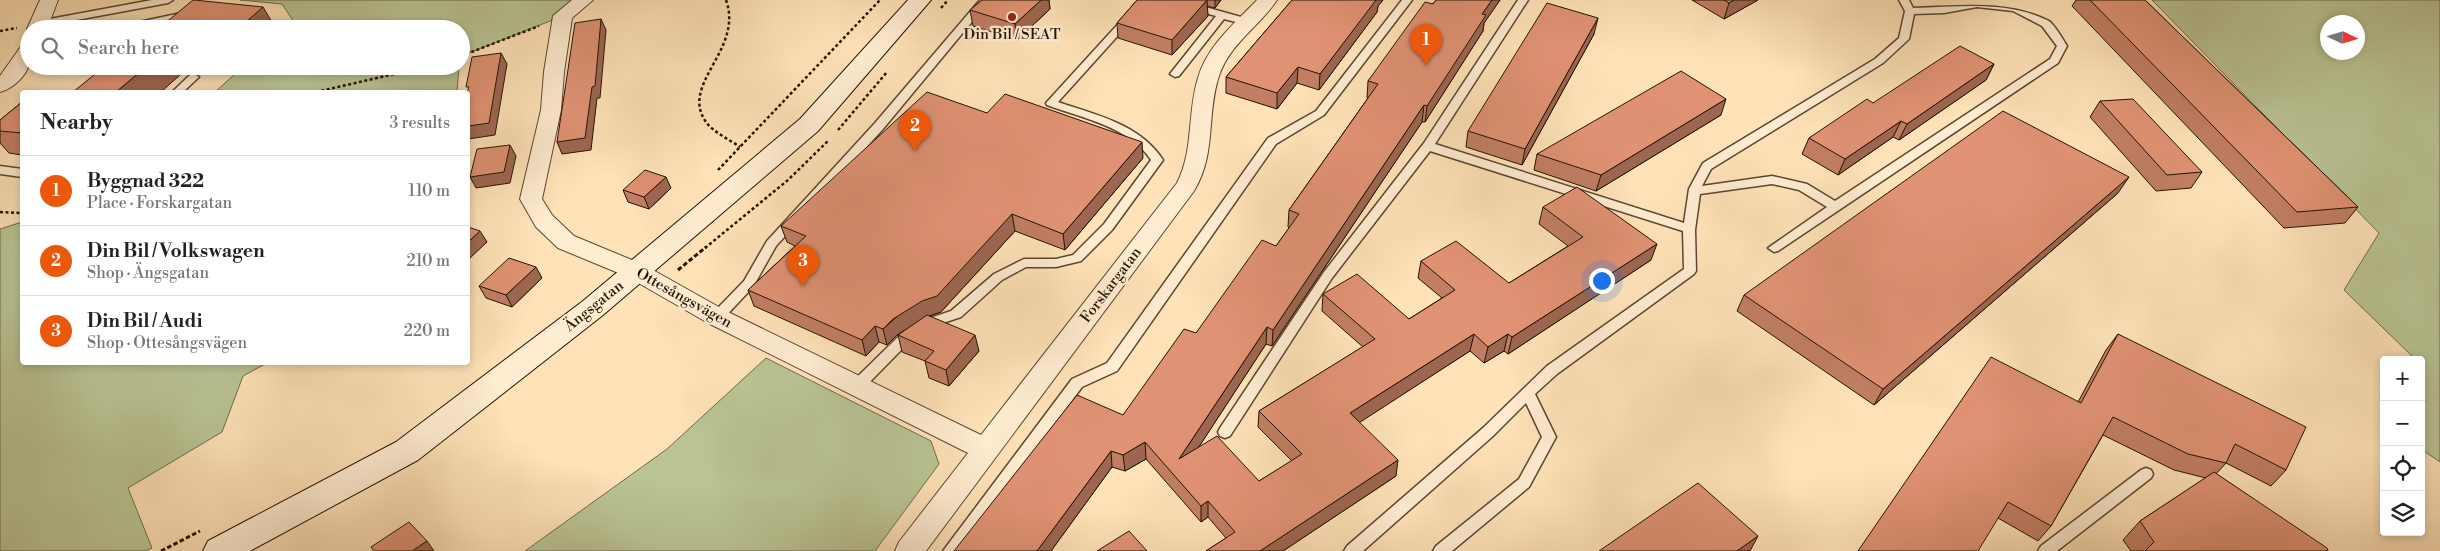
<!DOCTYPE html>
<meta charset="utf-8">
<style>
body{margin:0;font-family:"Libre Bodoni",serif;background:#f2f2f2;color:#222}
.controls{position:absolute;right:15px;bottom:15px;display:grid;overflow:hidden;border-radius:5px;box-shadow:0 2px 8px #0003}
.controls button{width:45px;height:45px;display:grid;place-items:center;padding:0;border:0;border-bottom:1px solid #e0e0e0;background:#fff;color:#222;font:25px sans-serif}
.compass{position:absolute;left:2320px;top:15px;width:45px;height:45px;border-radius:50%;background:#fff;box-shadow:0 2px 8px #0003;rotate:94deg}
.you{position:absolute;left:1601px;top:280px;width:18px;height:18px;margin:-12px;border:4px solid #fff;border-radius:50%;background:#1a73e8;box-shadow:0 0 0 8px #1a73e833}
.badge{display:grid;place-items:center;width:32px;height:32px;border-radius:50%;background:#ea580c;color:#fff;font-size:16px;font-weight:700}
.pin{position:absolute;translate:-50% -41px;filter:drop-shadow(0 1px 2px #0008)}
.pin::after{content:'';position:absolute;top:26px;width:18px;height:15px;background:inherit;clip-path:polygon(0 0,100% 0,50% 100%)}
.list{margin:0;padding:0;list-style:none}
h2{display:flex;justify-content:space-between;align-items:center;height:65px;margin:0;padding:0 20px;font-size:21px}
h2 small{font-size:16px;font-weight:400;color:#767676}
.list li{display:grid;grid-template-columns:32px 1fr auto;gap:15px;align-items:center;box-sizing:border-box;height:70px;padding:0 20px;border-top:1px solid #e0e0e0}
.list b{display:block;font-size:19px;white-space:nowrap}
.list p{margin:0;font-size:16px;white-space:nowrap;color:#767676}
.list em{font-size:16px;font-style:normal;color:#767676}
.icon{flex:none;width:28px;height:28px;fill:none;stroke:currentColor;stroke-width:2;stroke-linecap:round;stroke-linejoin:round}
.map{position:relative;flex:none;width:2440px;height:551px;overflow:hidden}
.search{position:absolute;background:#fff;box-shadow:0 2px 8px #0003;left:20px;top:20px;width:450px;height:55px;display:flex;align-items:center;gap:12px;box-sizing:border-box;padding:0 18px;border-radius:28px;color:#767676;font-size:19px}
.panel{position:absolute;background:#fff;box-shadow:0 2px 8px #0003;left:20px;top:90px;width:450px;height:275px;border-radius:5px}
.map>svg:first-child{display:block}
.green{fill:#bac494;stroke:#6f6b4b;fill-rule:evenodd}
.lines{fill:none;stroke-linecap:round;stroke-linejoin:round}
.lane-casing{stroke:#5b4630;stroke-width:3}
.street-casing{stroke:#5b4630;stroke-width:2}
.secondary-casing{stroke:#241202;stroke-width:2}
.path-far1{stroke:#241202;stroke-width:2.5;stroke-dasharray:3 2.5;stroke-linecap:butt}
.path{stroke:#241202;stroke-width:3;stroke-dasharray:4.5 2.5;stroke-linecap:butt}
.lane{fill:#ffecd1;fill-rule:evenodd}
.street{fill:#ffecd1;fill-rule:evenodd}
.secondary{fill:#ffecd1;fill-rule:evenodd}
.wall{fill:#c17e64;stroke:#241202}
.shaded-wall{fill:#9d6651;stroke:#241202}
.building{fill:#e09274;stroke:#241202}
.poi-dot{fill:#8f2418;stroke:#ffecd1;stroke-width:2}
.labels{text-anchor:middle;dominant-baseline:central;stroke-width:4.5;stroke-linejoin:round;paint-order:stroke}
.poi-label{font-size:15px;fill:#241202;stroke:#ffecd1}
.street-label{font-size:15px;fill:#241202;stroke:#ffecd1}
</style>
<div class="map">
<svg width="2440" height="551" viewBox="0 0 2440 551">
<rect width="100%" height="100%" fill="#ffe2b8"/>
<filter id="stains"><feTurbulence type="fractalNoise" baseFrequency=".004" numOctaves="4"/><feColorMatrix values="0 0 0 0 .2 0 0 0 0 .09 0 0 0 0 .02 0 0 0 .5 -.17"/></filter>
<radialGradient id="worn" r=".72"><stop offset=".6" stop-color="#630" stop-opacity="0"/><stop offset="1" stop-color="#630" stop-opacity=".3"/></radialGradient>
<g class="green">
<path d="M240,0h344l-21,16 -102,40v-27h-175l8,-7 -12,-18z"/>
<path d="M2152,0h288v462l-19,-13v-89h-5l-72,-70 35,-57zM2328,22h30v30h-30z"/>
<path d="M244,66h215l-2,26h-242z"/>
<path d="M22,222v140l245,1 -24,13 -21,56 -94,56 24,60 -7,3h-145v-322z"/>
<path d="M766,358l165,83 8,23 -64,87h-350l142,-102z"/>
</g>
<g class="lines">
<defs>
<g id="lane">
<path d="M152,0h21l-5,3 -129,24 -5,-3 5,-3z"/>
<path d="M980,0h10l-107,129 -107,117 -23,41 -31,33h-10l-1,-3 1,-3 32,-33 23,-40 108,-118z"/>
<path d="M1140,0h10l-92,102c38,13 82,22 105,58l-51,70 -31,31 -25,6h-30l-24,13 -41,37 -24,8 -29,18 -46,47h-10l-2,-4 2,-4 46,-45 29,-18 24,-8 43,-37 30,-15h32l17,-4 31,-31 47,-64c-21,-33 -69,-42 -104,-55l-1,-2z"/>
<path d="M1164,0h16l72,20 1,2 -5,3 -24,-6 -45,57 -4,1 -5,-3 46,-58 -51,-14z"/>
<path d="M1402,0h10l-88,115 -48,29 -159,227 -35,16 -122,164h-17l129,-172 35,-16 161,-225 48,-27z"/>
<path d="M1518,0h10l-93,144 249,79 5,-34 14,-26 172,-104 24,-21 6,-27 -6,-11h10l4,8c47,-1 94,-8 136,13 7,6 13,17 18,25l-9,17 -280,188 -4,1 -6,-4 59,-41 -28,-17 -27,-6 -72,10 -5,36 1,41 -2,3 -137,100 -22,20 21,43 -27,50 -77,64h-19l3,-5 83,-67 23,-42 -16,-34 -33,33 -130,115h-19l3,-5 136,-118 64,-62 137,-97 -1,-38 -253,-80 -98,127 -102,158 -5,2 -5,-2 -2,-4 2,-4 104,-156 100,-129zM1977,7l36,4 29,15 15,20 -7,13 -215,142 -28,-17 -35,-8 -70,10 9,-17 172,-106 26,-24 5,-25 30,-1z"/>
<path d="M186,12l4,1v4l-54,12h-21l5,-3z"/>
<path d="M194,74l5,3 -16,15h-11l18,-17z"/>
<path d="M0,166l22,3v8l-22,-3z"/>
<path d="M2146,468l5,2 2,4 -2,4 -94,73h-19l3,-5 100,-76z"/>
</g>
<g id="street">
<path d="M40,0h18l-11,29h-18v2l-2,-2z"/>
<path d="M572,0h21l-21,18 -8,54 -3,38 -19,89 10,16 22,21 70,29 82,46 255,124 196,-252c17,-33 10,-70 21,-105 9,-32 37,-55 59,-78h20c-18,27 -47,43 -58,76 -13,39 -2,77 -25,115l-268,360h-31l4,-9 69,-89 -260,-130 -80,-46 -70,-29 -22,-21 -16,-28 21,-89 3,-38 9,-56z"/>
<path d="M29,43c0,7 1,15 0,21 -3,13 -17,25 -29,28v-16l22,-31z"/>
</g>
<path id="secondary" d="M908,0h23l-113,131 -215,184 -185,145 -168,91h-47l5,-10 188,-99 187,-141 217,-182z"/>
</defs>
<use href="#lane" class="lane-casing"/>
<use href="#street" class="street-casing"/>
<use href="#secondary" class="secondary-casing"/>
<g class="path-far1">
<path d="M726,0c18,50 -47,84 -20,122 7,10 24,18 34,25"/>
<path d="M941,8l7,-8"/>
<path d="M0,31l17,-3"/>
<path d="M461,56l78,-30"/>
<path d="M316,92l113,-26"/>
<path d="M838,130l49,-58"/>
<path d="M718,170l162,-170"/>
<path d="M0,212l22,1"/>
<path d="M705,248l83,-68 41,-40"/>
</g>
<g class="path">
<path d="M678,270l28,-23"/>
<path d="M161,551l39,-20"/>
</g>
<use href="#lane" class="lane"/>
<use href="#street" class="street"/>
<use href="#secondary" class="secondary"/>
</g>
<g class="wall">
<path d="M982,0h67l1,9 -33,31 -44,-14 -3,-16z"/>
<path d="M1137,0h84l-6,8 -8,-2 1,10 -36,39 -54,-17 -1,-15z"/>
<path d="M1292,0h91l-5,6 -1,6 -58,78 -22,-7 -20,26 -51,-16v-16z"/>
<path d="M1436,0h64l-16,23 -1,8 -58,91h-3l-150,224 -6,-2 -68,104 61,33 33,-20 -34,-34 1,-16 104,-64 -41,-36 1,-17 86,25 33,-21 -24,-20 3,-17 88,22 59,-37 -29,-22 4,-17 108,53 -143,94 -4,-3 -20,12 -14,-12 -111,71 37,54 -113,75h-77l20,-13 -18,-21 -7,5 -55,-63 -21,12 -13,-4 -61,84 72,-136 73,-82 80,-87 13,-18 -1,-1 1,-17 79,-112h-1l1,-17z"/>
<path d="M1692,0h66l-34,19z"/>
<path d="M2076,0h69l213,207 -13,16 -61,5 -212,-222z"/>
<path d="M1594,34l-72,131 -56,-18 2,-16z"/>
<path d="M1994,64l-8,16 -87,60 -6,-3 -55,38 -36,-21 7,-16 64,-35z"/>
<path d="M2100,101l102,71 -11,16 -35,3 -66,-74z"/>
<path d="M22,102v53l-13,-2 -9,-10v-23z"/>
<path d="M987,113l156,45 -78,92 -50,-19 -74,81 -12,4 50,35 -30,35 -20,-8 -4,-17 -23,-9 -4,-17 7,-5 -8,5 -10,10 -8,-3 -13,14 -112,-50 -6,-16 47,-44 -8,-4 -6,-16z"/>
<path d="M1721,115l-125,76 -62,-21 3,-16z"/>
<path d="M671,188l-22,21 -21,-7 -5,-12z"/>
<path d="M2118,193l-244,212 -137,-94 7,-16z"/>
<path d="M542,278l-30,29 -26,-9 -7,-12z"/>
<path d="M2118,334l168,136 -15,16 -45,-23 -10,11 112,77h-197l-8,-11 17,-19 66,-43 -32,-8 -71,-35 -52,91 -13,15 -40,-23 -140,33 220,-149 28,-52z"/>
</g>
<g class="shaded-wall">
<path d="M1041,0h8l1,9 -33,31 -2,-16z"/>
<path d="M1207,0l1,16 -36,39v-15z"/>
<path d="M1215,0h6l-6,8z"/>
<path d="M1375,0h8l-5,6 -1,6 -58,78 1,-16z"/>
<path d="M1492,0h8l-16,23 -1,8 -58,91 2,-16 55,-92z"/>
<path d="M1734,0h24l-34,19 5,-16z"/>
<path d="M263,7l13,22h-38z"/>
<path d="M1598,18l-4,16 -72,131 3,-16z"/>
<path d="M601,19l5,11 -6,68h-3l-6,52 -29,4 -5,-12z"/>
<path d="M501,53l6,11 -12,71 -27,4v-13z"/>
<path d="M1994,64l-8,16 -87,60 8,-16z"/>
<path d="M147,66h43l-29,26h-45z"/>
<path d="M1298,67l-1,16 -20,26v-16z"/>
<path d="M1726,99l-5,16 -125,76 5,-16z"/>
<path d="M1424,105l-2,17 -150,224 1,-16z"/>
<path d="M1901,121l-8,16 -55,38 7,-16z"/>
<path d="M1142,142l1,16 -78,92 -2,-16z"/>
<path d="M510,145l6,11 -6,27 -34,5 -6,-11z"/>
<path d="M666,177l5,11 -22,21 -5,-12z"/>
<path d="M2129,177l-11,16 -244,212 9,-16z"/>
<path d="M1012,214l3,17 -74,81 -15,5 -29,18 -10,10 -4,-16z"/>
<path d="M480,231l7,11 -19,18v-18z"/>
<path d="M1657,244l-6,16 -143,94 4,-17z"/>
<path d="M536,267l6,11 -30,29 -6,-12z"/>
<path d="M875,326l4,16 -13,14 -4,-16z"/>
<path d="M1267,327l-1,17 -86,132 -1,-17z"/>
<path d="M1474,334l-4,17 -122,79 2,-17z"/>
<path d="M1508,334l-4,17 -20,12 4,-16z"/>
<path d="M975,335l4,16 -30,35 -3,-16z"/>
<path d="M1145,442l1,17 -21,12 -2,-16z"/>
<path d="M1111,451l1,16 -61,84h-14z"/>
<path d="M1398,460l-2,16 -113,75h-23z"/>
<path d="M1208,501v16l-7,5v-16z"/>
<path d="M1758,536l-8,15h-13z"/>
<path d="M427,541l7,10h-22z"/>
</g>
<g class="building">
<path d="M193,0h1l69,7 -25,22h-80z"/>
<path d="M982,0h59l-26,24 -45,-14z"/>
<path d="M1137,0h70l-35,40 -55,-17z"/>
<path d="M1292,0h84l-56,74 -22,-7 -21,26 -51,-16z"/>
<path d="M1436,0h56l-10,14 4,1 -59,91 -3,-1 -151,225 -6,-3 -88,132 38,-23 42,45 43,-27 -43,-43 116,-72 -52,-45 34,-20 52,45 46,-29 -34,-29 35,-20 53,42 74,-46 -40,-30 34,-20 80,57 -145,93 -4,-3 -20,13 -14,-13 -124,79 48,47 -138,91h-54l29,-19 -27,-31 -7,5 -56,-64 -22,13 -12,-4 -74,100h-83l123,-156 46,20 61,-86 12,4 66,-93 14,6 23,-32 -10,-4 89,-126 -10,-3 57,-79 8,2z"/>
<path d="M1724,0h10l-5,3z"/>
<path d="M2090,0h55l213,207 -61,5z"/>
<path d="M1547,3l51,15 -73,131 -57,-18z"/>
<path d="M601,19l-6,67 -3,1 -7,51 -28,4 18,-119z"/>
<path d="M1960,46l34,18 -87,60 -6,-3 -56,38 -36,-21 58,-39 6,4z"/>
<path d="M501,53l-12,70 -21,3 -1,-34 2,-5h-3l6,-30z"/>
<path d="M105,66h42l-31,26h-43z"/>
<path d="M1681,71l45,28 -125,76 -64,-21z"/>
<path d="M927,92l60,21 18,-19 137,48 -79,92 -51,-20 -75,82 -15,5 -29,18 -10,10 -8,-3 -13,14 -114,-50 58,-54 -25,-10z"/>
<path d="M2133,99l69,73 -35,3 -67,-74z"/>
<path d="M22,102v31l-22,-2v-11z"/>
<path d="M2003,111l126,66 -246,212 -139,-94z"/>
<path d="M510,145l-6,27 -34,5 7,-28z"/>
<path d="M645,170l21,7 -22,20 -21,-7z"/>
<path d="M468,227l12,4 -12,11z"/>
<path d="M509,258l27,9 -30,28 -27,-9z"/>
<path d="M927,315l48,20 -29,35 -21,-9 9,-10 -36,-16z"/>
<path d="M2118,334l188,93 -20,43 -51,-26 -9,19 -38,-9 -75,-37 -62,109 -43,-24 -30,49h-120l133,-194 90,46z"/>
<path d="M2214,472l113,76 1,3h-183l9,-9 -14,-21z"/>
<path d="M1698,483l60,53 -21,15h-138z"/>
<path d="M409,522l18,19 -15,10h-38l-3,-4z"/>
<path d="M1129,531l18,20h-50z"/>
</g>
<circle class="poi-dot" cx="1012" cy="17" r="5"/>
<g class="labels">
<g class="poi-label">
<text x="1012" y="34">Din Bil / SEAT</text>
</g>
<g class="street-label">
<text transform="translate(1111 285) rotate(-53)">Forskargatan</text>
<text transform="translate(684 298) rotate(29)">Ottesångsvägen</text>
<text transform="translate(594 306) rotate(-39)">Ängsgatan</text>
</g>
</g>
<rect width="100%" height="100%" filter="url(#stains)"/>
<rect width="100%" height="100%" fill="url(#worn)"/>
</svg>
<div class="controls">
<button>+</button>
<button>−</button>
<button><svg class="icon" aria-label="locate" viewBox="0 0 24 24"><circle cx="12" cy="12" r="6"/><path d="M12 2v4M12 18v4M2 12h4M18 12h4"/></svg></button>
<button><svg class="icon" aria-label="layers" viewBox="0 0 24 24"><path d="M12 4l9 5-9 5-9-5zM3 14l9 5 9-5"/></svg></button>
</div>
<svg class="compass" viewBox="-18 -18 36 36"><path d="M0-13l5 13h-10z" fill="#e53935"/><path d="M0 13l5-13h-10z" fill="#767676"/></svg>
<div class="you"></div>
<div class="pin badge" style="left:1426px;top:65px">1</div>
<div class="pin badge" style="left:915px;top:151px">2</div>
<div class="pin badge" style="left:803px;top:286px">3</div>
<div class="search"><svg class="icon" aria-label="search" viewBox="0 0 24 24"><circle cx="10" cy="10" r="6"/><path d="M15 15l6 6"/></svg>Search here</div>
<section class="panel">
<h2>Nearby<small>3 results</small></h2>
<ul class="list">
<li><span class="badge">1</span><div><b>Byggnad 322</b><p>Place · Forskargatan</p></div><em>110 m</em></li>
<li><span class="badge">2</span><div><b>Din Bil / Volkswagen</b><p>Shop · Ängsgatan</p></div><em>210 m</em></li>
<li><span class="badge">3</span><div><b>Din Bil / Audi</b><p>Shop · Ottesångsvägen</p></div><em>220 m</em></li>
</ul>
</section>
</div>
